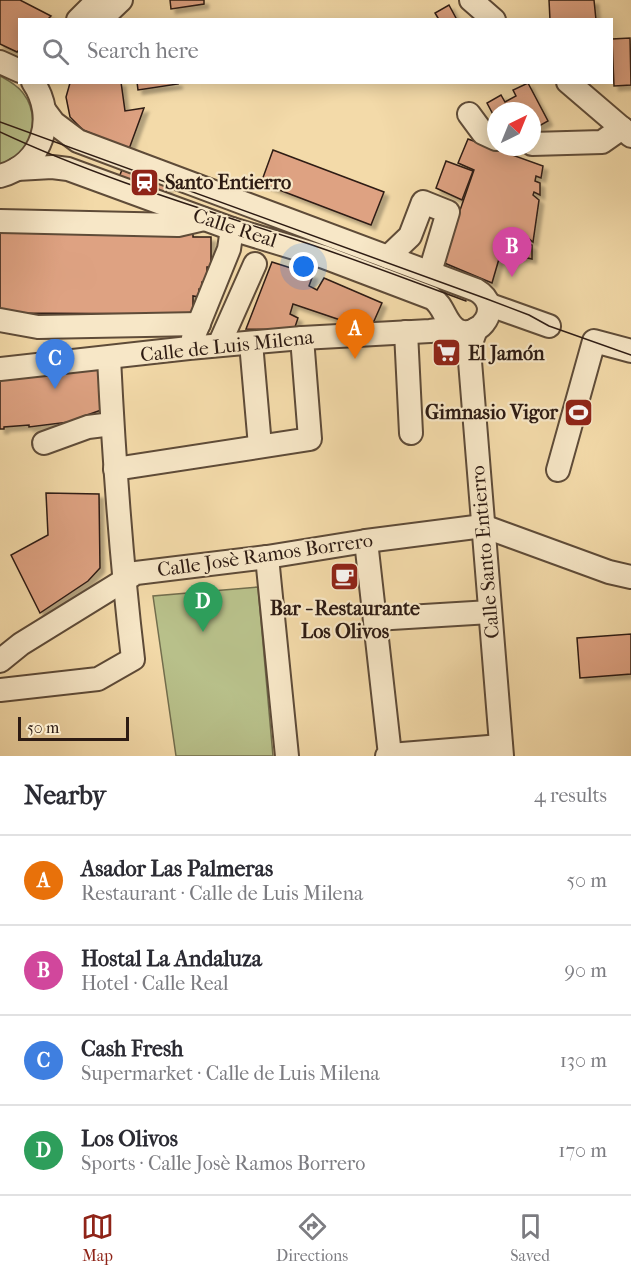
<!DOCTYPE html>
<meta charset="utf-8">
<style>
body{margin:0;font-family:"IM FELL French Canon",serif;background:#f7f7f7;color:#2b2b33}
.compass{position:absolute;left:487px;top:102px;width:54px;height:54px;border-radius:50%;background:#fff;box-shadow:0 3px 15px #0003;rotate:43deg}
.scale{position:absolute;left:18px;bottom:15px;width:111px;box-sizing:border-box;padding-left:6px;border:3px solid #2d1b13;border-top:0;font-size:16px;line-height:21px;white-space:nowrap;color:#2d1b13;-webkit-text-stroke:4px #f7e7c7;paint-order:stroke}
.you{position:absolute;left:304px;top:267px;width:21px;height:21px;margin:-15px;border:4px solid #fff;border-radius:50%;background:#1a73e8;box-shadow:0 0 0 9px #1a73e833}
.badge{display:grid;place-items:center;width:39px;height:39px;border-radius:50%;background:#8f2418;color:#fff;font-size:20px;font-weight:700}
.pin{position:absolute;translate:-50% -50px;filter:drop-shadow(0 2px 3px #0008)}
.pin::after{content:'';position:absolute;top:32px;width:21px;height:18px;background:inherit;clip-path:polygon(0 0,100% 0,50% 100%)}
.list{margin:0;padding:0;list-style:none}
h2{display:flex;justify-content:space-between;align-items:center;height:78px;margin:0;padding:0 24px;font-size:26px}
h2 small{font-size:20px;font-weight:400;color:#7c7c81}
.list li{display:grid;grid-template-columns:39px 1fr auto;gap:18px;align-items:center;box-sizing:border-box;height:90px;padding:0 24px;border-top:2px solid #e1e1e2}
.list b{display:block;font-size:22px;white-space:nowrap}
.list p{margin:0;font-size:20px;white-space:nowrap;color:#7c7c81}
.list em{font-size:20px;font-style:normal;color:#7c7c81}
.icon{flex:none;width:33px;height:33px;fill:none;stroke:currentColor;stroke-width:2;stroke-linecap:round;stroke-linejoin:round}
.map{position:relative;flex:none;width:631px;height:756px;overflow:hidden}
.search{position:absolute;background:#fff;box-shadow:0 3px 15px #0003;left:18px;right:18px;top:18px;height:66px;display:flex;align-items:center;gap:15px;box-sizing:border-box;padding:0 21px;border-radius:0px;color:#7c7c81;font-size:22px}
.sheet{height:438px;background:#fff}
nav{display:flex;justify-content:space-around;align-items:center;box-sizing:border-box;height:84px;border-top:2px solid #e1e1e2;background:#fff;font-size:16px;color:#7c7c81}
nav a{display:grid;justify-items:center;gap:3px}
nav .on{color:#8f2418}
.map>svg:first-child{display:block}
.green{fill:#b8c08a;stroke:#726e4e;stroke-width:1.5}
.building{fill:#dea282;stroke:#2d1b13;stroke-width:1.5;filter:url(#shadow)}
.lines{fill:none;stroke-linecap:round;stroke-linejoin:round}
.minor-casing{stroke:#5e4b38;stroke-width:26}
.minor{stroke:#f7e7c7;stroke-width:22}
.tram{stroke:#2d1b13;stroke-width:1.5}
.labels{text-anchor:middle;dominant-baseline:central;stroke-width:4.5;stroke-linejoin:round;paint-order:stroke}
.poi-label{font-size:20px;font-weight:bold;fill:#2d1b13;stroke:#f7e7c7;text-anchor:start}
.street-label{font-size:20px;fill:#2d1b13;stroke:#f7e7c7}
</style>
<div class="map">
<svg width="631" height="756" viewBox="0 0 631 756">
<defs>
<filter id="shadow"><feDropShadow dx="4.5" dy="4.5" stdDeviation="1.5" flood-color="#0004"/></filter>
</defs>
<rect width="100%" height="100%" fill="#f3daa9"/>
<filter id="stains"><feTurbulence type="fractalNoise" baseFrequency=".00333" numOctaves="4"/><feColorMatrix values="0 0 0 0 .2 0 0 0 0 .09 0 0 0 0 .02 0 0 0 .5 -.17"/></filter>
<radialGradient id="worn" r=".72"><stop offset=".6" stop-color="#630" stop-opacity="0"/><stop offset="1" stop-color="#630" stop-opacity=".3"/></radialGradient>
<g class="green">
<path d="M0,76c9,5 17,9 23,17 12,15 14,43 1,58 -6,6 -17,11 -24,16z"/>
<path d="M258,587l15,169h-97l-23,-160z"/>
</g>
<g class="building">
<path d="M0,0h20l31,16 -4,4h-27v29l-3,3 -17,-8z"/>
<path d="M170,0h34v4l-33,5z"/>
<path d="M549,0h45l2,20h-46z"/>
<path d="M449,5l8,15h-21l2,-2 -3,-5z"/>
<path d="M630,38l1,47 -17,1 -2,-47z"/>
<path d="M121,82l4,29 19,-3 -15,41 -46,-19 -13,-13 -4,-20 4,-14z"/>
<path d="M137,82h40l1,2 -40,6z"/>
<path d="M528,83l20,38 -16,9v-19h-36v9l-9,-17 14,-8 4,7 11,-6 -3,-6z"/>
<path d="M468,139l75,27 -2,12 -5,-2 -1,5 5,2v12l-6,-3 -1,3 6,5 -6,42 -5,-4 -1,6 5,1v14l-31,-7 -9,31 -50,-21 32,-92 -16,-7z"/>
<path d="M273,150l111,42 -13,33 -110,-42z"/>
<path d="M446,161l27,10 -11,29 -26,-12z"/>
<path d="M122,170l46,17 -3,7 -46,-17z"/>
<path d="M0,232l193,1v4h18v30h-4v9h-1v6h-4v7h-3v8l-6,-1v18l-193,-1z"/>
<path d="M272,262l41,13 -4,11 8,4 7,-12 58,25 -12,27 -77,-26 -3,10 8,4 -4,12 -48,-1z"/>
<path d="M100,367l4,42 -28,10 1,2 -48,6v-2l-25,2v2h-4v-54z"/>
<path d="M46,493l53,1 1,74 -12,13 -48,32 -29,-58 37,-20z"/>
<path d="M631,634v40l-51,4 -3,-40z"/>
</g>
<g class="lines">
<defs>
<g id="minor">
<path d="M471,0l23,20"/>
<path d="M78,20l20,-20"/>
<path d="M100,20l21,-20"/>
<path d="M0,62l20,9"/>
<path d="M568,82l63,54"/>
<path d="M469,114l14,19 13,6"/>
<path d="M532,144l70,-2 20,-14"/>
<path d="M17,169l35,-2 16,2 164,60 92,28 108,41c13,8 13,27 27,33 20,8 46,-24 17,-41l-398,-149 -24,-18 -9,-12"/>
<path d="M0,176c43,-11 57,-59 33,-94"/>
<path d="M0,221l178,4 26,-6"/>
<path d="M388,257l22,-21 13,-34 25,10 -18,60"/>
<path d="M490,305l59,21"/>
<path d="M0,320l38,7 161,-3"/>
<path d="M476,329l-7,20 33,407"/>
<path d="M406,332l5,101"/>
<path d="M193,338l36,-89 3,-20"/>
<path d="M251,343l9,103"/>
<path d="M219,345l36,-81"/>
<path d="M0,369l189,-21 113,-10 128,-7 24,-3"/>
<path d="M44,443l44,-16 24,-3"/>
<path d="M115,469l195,-30 -8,-101"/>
<path d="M558,470l36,-129 37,10"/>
<path d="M366,541l24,214 -3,1"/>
<path d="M267,557l20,199"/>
<path d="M375,619l115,-7"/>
<path d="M0,661l21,-17 115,-71 131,-16 99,-16 117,-15 126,46 22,5"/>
<path d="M0,690l98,-11 35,-20c-12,-100 -19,-200 -24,-301"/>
<path d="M390,755l111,-9"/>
</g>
</defs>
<use href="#minor" class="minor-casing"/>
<use href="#minor" class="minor"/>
<g class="tram">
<path d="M0,122l487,177 42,16 20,11 82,29"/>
<path d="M0,132c94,44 193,74 291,106 59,19 117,42 175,63"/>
</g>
</g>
<defs>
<symbol id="station-square" viewBox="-11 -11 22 22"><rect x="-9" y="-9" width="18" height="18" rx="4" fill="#8f2418" stroke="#f7e7c7"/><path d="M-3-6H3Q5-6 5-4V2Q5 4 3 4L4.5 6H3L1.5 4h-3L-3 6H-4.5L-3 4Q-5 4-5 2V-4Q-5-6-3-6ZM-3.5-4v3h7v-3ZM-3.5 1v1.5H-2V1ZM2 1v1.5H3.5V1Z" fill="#fff"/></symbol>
<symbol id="supermarket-square" viewBox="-11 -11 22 22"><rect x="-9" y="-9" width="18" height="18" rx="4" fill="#8f2418" stroke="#f7e7c7"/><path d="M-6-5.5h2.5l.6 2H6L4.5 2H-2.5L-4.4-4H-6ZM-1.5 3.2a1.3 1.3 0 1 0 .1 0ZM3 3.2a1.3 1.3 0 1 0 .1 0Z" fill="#fff"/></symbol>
<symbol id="stadium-square" viewBox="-11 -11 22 22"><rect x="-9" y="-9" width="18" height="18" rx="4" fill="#8f2418" stroke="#f7e7c7"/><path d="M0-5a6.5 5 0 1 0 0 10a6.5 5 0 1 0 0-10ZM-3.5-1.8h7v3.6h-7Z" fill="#fff"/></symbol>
<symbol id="cafe-square" viewBox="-11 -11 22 22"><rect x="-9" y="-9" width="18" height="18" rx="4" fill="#8f2418" stroke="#f7e7c7"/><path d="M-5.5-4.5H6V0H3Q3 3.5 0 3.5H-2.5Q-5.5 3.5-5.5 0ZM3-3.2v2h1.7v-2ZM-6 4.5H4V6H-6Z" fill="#fff"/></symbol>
</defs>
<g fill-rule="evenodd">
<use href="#station-square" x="128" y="166" width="33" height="33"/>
<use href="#supermarket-square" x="430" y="336" width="33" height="33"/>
<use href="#stadium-square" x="562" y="396" width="33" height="33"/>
<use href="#cafe-square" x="328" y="560" width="33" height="33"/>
</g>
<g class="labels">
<g class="poi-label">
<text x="165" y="182">Santo Entierro</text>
<text x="468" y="353">El Jamón</text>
<text x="558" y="412" text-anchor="end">Gimnasio Vigor</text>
<text x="345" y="608" text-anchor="middle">Bar - Restaurante<tspan x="345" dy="23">Los Olivos</tspan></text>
</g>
<g class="street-label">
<text transform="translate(235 228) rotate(18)">Calle Real</text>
<text transform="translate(227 346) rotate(-6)">Calle de Luis Milena</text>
<text transform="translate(485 552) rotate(-95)">Calle Santo Entierro</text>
<text transform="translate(265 555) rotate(-8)">Calle Josè Ramos Borrero</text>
</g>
</g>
<rect width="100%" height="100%" filter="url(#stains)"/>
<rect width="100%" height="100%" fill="url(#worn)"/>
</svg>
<svg class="compass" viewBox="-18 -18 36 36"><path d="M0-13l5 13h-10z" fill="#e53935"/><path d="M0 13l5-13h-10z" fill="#7c7c81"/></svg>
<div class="scale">50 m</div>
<div class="you"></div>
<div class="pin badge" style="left:355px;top:359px;background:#e8710a">A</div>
<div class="pin badge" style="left:512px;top:277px;background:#d1479c">B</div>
<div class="pin badge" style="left:55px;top:389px;background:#3f7fe0">C</div>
<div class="pin badge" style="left:203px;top:632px;background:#2e9e5b">D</div>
<div class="search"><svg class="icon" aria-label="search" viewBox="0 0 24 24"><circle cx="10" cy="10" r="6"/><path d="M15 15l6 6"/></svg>Search here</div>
</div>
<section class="sheet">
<h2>Nearby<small>4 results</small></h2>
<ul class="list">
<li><span class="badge" style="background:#e8710a">A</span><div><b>Asador Las Palmeras</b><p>Restaurant · Calle de Luis Milena</p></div><em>50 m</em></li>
<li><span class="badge" style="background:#d1479c">B</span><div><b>Hostal La Andaluza</b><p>Hotel · Calle Real</p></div><em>90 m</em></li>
<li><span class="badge" style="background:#3f7fe0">C</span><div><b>Cash Fresh</b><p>Supermarket · Calle de Luis Milena</p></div><em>130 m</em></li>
<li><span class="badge" style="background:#2e9e5b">D</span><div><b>Los Olivos</b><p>Sports · Calle Josè Ramos Borrero</p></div><em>170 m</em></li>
</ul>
</section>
<nav>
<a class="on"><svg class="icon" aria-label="map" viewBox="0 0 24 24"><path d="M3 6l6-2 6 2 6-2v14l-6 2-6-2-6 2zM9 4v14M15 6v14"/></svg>Map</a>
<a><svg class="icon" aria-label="directions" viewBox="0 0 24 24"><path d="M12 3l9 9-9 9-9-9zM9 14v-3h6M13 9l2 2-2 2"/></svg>Directions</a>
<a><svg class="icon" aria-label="saved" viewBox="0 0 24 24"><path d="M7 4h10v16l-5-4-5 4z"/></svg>Saved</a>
</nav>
